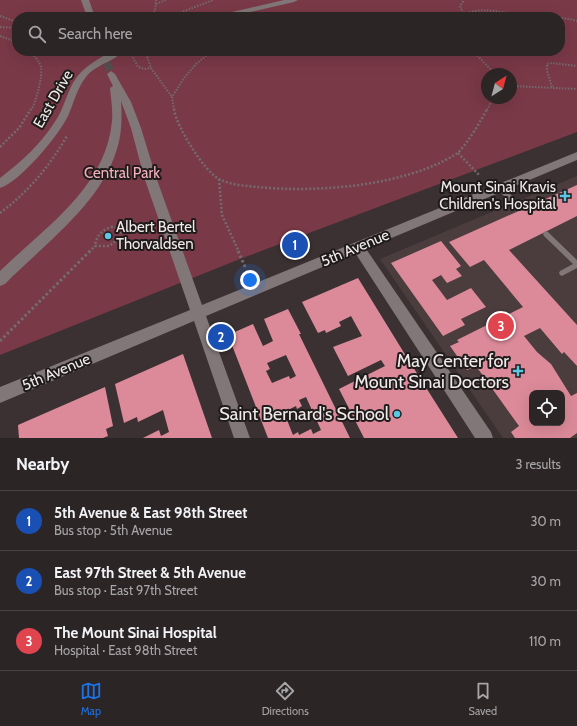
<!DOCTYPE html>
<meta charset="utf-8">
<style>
body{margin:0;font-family:Cabin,sans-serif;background:#383132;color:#f1f3f6}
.controls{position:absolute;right:12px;bottom:12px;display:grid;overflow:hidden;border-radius:8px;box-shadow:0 4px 16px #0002}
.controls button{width:36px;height:36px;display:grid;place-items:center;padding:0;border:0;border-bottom:1px solid #484243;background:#2c2526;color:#f1f3f6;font:20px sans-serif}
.compass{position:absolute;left:481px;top:68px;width:36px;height:36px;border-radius:50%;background:#2c2526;box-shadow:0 4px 16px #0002;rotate:36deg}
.you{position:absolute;left:250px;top:280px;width:14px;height:14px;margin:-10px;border:3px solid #fff;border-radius:50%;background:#1a73e8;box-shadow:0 0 0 6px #1a73e833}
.badge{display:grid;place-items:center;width:26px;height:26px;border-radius:50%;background:#1a73e8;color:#fff;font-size:13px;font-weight:700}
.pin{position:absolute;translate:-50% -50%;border:2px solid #fff;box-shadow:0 1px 4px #0006}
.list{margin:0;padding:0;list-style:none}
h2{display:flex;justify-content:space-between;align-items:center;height:52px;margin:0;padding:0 16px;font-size:17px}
h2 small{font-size:13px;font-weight:400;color:#a6a5a7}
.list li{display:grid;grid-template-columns:26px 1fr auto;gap:12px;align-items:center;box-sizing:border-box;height:60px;padding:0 16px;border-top:1px solid #484243}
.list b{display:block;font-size:15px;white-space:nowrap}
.list p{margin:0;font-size:13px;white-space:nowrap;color:#a6a5a7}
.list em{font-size:13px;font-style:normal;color:#a6a5a7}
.icon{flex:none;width:22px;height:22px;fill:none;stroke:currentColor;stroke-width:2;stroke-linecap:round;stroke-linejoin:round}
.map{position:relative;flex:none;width:577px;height:438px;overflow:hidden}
.search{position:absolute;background:#2c2526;box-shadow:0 4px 16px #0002;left:12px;right:12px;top:12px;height:44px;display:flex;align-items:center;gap:10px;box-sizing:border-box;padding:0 14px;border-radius:16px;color:#a6a5a7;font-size:15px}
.sheet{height:232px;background:#2c2526}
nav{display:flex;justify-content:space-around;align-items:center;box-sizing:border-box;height:56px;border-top:1px solid #484243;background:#2c2526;font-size:11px;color:#a6a5a7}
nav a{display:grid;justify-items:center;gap:2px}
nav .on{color:#1a73e8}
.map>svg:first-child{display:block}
.built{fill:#4b3c3e;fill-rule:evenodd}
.green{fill:#7a3947;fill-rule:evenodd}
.building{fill:#dc8a99;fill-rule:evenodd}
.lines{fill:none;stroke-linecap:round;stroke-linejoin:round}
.secondary-tunnel{stroke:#564d4e;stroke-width:8;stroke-dasharray:8 4.5;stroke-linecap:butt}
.path-far2{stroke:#746b6d;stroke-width:2;stroke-dasharray:1.5 1.5;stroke-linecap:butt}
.path-far1{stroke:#746b6d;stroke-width:2.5;stroke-dasharray:2 2;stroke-linecap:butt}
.path{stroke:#746b6d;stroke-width:3;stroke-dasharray:2.5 2.5;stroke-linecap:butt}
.lane{fill:#817678;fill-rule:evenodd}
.street{fill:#817678;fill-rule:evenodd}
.secondary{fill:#817678;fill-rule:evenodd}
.poi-dot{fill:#59c8e5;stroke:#1f1b1b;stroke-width:1.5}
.labels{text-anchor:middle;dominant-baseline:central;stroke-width:4;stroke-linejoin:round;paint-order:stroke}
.street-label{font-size:15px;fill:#f0eaea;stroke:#1f1b1b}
.park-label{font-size:15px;fill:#f4b1bc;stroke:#1f1b1b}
.poi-label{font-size:15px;fill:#f0eaea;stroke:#1f1b1b;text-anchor:end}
.near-poi-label{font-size:18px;fill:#f0eaea;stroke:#1f1b1b;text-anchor:end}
</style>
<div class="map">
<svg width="577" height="438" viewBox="0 0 577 438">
<rect width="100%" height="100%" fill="#3b3133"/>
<path class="built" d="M577,176v262h-74l-123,-179zM532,393h30v30h-30z"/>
<path class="green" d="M0,0h577v132l-337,127 -240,96zM17,17h543v34h-543zM487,74h24v24h-24z"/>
<g class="building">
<path d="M577,185v31l-68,34 68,75v41l-13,-14 -2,2 -22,-26 -16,8 13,16 14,12 20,32 6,-3v40l-7,5h-55l-4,-6 8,-6 -43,-60 -9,4 -17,-24 9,-4 -2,-2 66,-33 -39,-47 -14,7 -21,-25zM532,393h30v30h-30z"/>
<path d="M441,241l20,25 -5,3 6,7 -15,7 -6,-8 -9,5 15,20 24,-12 15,19 -25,12 4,6 -22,11 -52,-73z"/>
<path d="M358,278l48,78 52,82h-94l-25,-49 46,-23 -4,-6 -33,16 -15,-29 29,-11 -11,-20 -12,6 2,4 -15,7 -1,-3 -7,3 -16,-31z"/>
<path d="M288,309l13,25h-2l51,104h-82l-40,-103 25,-11 10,22 10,-5 -9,-22zM286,355l10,21 -6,3 -1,-3 -17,7 -6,-12 4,-2 -3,-6zM306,397l15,33 -8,4 -2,-5 -12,6 -1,-3 -5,3 -8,-20 5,-3 -2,-2 8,-4 1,3 5,-3 -3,-6z"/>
<path d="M183,354l29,84h-69l16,-8 2,6 8,-4 -6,-22 -25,12 -1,-5 -13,6 -9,-39z"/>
<path d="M105,387l8,39 -7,3 2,7 -5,2h-84l-1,-13z"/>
</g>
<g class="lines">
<path class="secondary-tunnel" d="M103,51l8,23"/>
<g class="path-far2">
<path d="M156,4l10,-4"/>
<path d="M463,13l-3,-7 4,-6"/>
<path d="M0,16l17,6"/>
<path d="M150,17l5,-6 1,-11"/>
<path d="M169,17l44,-17"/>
<path d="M458,17c22,-13 46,-3 70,-1 17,2 33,0 49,5"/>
<path d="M0,27l17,1"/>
<path d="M0,36l17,6"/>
<path d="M30,51c3,4 10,11 11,16 2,9 -5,35 -10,43"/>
<path d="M145,51l6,17 21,29"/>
<path d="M473,51l22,23"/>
<path d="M130,52l8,15 6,2 7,-1"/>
<path d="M511,86l66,3"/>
<path d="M552,87l-5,-16v-7l5,-1 25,3"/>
<path d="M174,110l-2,-13 12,-19 12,-14 16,-13"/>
<path d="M487,110l6,-12"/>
</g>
<g class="path-far1">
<path d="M174,109c2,17 30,62 45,70 11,6 27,7 39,8 60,6 147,-1 198,-33 9,-6 26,-35 31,-45"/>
<path d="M0,147l19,-19 12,-19"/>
<path d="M458,153l22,23"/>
<path d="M219,179l3,36 17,37"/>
<path d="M0,213c28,-21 49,-46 67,-77"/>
<path d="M111,227h4l6,4 -1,7 -11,8h-14c1,-10 7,-16 16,-19z"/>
<path d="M89,252l6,-6"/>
</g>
<g class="path">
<path d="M238,251l8,18"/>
<path d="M0,341l90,-90"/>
</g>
<g class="lane">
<path d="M498,186h4l21,21 1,2 -1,2h-4l-21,-21 -1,-2z"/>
<path d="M546,231l2,1 29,28v8l-15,8 -2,-1 -1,-2 1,-2 13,-7 -29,-28 -1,-2 1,-2z"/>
</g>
<g class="street">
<path d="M284,0h14l-4,2 -65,15h-14l4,-2z"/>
<path d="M113,51h10c-9,11 -27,13 -37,26 -9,11 -12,26 -18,39 -9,19 -48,66 -68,72v-10c21,-16 42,-35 56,-58 6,-9 9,-20 14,-31 9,-20 24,-28 43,-38z"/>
<path d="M358,242l4,1 129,189 2,6h-18l-121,-187 -2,-4 2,-4z"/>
</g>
<g class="secondary">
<path d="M81,0h8l6,17h-8z"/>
<path d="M111,71l4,3 16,28 10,26 15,49 46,128 375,-153v8l-371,156 44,122h-16l-40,-117 -194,82v-16l190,-77 -46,-133 -13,-49 -10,-27c1,16 1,33 -4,48 -16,55 -74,96 -112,135l-5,2v-15c44,-43 106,-83 112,-150 1,-10 -1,-22 -2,-33l3,-2 -6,-12z"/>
</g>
</g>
<g class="poi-dot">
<path d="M563 190h4v4h4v4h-4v4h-4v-4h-4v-4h4z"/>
<circle cx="108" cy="236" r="4"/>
<path d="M516 365h4v4h4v4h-4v4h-4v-4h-4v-4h4z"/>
<circle cx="397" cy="414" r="4"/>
</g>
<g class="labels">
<g class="street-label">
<text transform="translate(53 99) rotate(-60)">East Drive</text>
<text transform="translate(355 248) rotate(-23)">5th Avenue</text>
<text transform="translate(56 372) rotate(-23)">5th Avenue</text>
</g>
<g class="park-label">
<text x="122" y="173">Central Park</text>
</g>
<g class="poi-label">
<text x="556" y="187">Mount Sinai Kravis<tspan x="556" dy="17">Children's Hospital</tspan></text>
<text x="116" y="227" text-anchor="start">Albert Bertel<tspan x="116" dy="17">Thorvaldsen</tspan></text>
</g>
<g class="near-poi-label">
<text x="509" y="361">May Center for<tspan x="509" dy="21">Mount Sinai Doctors</tspan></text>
<text x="389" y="414">Saint Bernard's School</text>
</g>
</g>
</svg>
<div class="controls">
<button><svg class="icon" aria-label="locate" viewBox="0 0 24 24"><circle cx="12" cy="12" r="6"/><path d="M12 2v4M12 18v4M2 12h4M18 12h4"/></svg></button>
</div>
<svg class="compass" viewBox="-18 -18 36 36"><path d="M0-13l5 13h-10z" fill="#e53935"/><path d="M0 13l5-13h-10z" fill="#a6a5a7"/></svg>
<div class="you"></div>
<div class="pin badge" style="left:295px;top:245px;background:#1a4fb4">1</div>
<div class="pin badge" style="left:221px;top:337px;background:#1a4fb4">2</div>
<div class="pin badge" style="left:501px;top:326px;background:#e0444e">3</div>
<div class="search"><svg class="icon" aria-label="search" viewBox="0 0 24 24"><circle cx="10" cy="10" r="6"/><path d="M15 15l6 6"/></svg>Search here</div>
</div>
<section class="sheet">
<h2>Nearby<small>3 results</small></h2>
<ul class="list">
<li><span class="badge" style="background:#1a4fb4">1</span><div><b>5th Avenue &amp; East 98th Street</b><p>Bus stop · 5th Avenue</p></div><em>30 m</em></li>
<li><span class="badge" style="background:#1a4fb4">2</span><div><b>East 97th Street &amp; 5th Avenue</b><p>Bus stop · East 97th Street</p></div><em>30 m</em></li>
<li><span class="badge" style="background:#e0444e">3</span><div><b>The Mount Sinai Hospital</b><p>Hospital · East 98th Street</p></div><em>110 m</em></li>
</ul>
</section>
<nav>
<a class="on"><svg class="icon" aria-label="map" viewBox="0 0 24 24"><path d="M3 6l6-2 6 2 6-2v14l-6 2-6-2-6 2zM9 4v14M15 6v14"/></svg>Map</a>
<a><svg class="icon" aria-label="directions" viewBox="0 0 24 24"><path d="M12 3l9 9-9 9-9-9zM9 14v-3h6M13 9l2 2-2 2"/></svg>Directions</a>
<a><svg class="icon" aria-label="saved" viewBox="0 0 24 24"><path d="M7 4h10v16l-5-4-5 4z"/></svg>Saved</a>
</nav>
